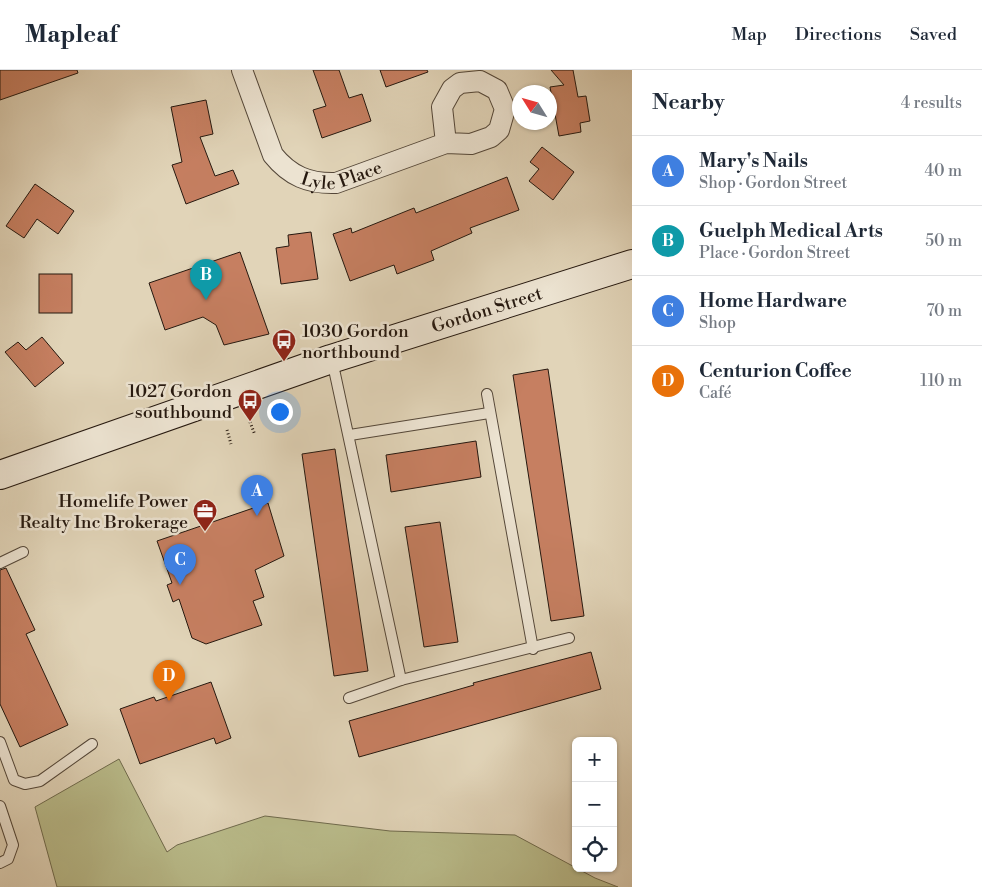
<!DOCTYPE html>
<meta charset="utf-8">
<style>
body{margin:0;font-family:"Libre Bodoni",serif;background:#f2f2f3;color:#1f2937}
.controls{position:absolute;right:15px;bottom:15px;display:grid;overflow:hidden;border-radius:8px;box-shadow:0 1px 4px #0004}
.controls button{width:45px;height:45px;display:grid;place-items:center;padding:0;border:0;border-bottom:1px solid #e0e1e3;background:#fff;color:#1f2937;font:25px sans-serif}
.compass{position:absolute;left:512px;top:15px;width:45px;height:45px;border-radius:50%;background:#fff;box-shadow:0 1px 4px #0004;rotate:307deg}
.you{position:absolute;left:279px;top:341px;width:18px;height:18px;margin:-12px;border:4px solid #fff;border-radius:50%;background:#1a73e8;box-shadow:0 0 0 8px #1a73e833}
.badge{display:grid;place-items:center;width:32px;height:32px;border-radius:50%;background:#0f766e;color:#fff;font-size:16px;font-weight:700}
.pin{position:absolute;translate:-50% -41px;filter:drop-shadow(0 1px 2px #0008)}
.pin::after{content:'';position:absolute;top:26px;width:18px;height:15px;background:inherit;clip-path:polygon(0 0,100% 0,50% 100%)}
.list{margin:0;padding:0;list-style:none}
h2{display:flex;justify-content:space-between;align-items:center;height:65px;margin:0;padding:0 20px;font-size:21px}
h2 small{font-size:16px;font-weight:400;color:#747a83}
.list li{display:grid;grid-template-columns:32px 1fr auto;gap:15px;align-items:center;box-sizing:border-box;height:70px;padding:0 20px;border-top:1px solid #e0e1e3}
.list b{display:block;font-size:19px;white-space:nowrap}
.list p{margin:0;font-size:16px;white-space:nowrap;color:#747a83}
.list em{font-size:16px;font-style:normal;color:#747a83}
.icon{flex:none;width:28px;height:28px;fill:none;stroke:currentColor;stroke-width:2;stroke-linecap:round;stroke-linejoin:round}
.map{position:relative;flex:none;width:632px;height:817px;overflow:hidden}
header{display:flex;align-items:center;gap:30px;box-sizing:border-box;height:70px;padding:0 25px;background:#fff;border-bottom:1px solid #e0e1e3}
header strong{font-size:24px}
nav{display:flex;gap:28px;margin-inline-start:auto;font-size:18px}
main{display:flex}
aside{flex:1;background:#fff}
.map>svg:first-child{display:block}
.green{fill:#b9bb8a;stroke:#6f6a4c}
.building{fill:#c67f61;stroke:#25180f}
.lines{fill:none;stroke-linecap:round;stroke-linejoin:round}
.service-casing{stroke:#544739;stroke-width:12}
.minor-casing{stroke:#544739;stroke-width:22}
.secondary-casing{stroke:#25180f;stroke-width:30}
.path{stroke:#25180f;stroke-width:3;stroke-dasharray:1 2.5;stroke-linecap:butt}
.service{stroke:#ece3d1;stroke-width:10}
.minor{stroke:#ece3d1;stroke-width:20}
.secondary{stroke:#ece3d1;stroke-width:28}
.labels{text-anchor:middle;dominant-baseline:central;stroke-width:5;stroke-linejoin:round;paint-order:stroke}
.street-label{font-size:18px;fill:#25180f;stroke:#ece3d1}
.poi-label{font-size:18px;fill:#25180f;stroke:#ece3d1;text-anchor:end}
</style>
<header>
<strong>Mapleaf</strong>
<nav><a>Map</a><a>Directions</a><a>Saved</a></nav>
</header>
<main>
<div class="map">
<svg width="632" height="817" viewBox="0 0 632 817">
<rect width="100%" height="100%" fill="#e1d4b8"/>
<filter id="stains"><feTurbulence type="fractalNoise" baseFrequency=".004" numOctaves="4"/><feColorMatrix values="0 0 0 0 .2 0 0 0 0 .09 0 0 0 0 .02 0 0 0 .5 -.17"/></filter>
<radialGradient id="worn" r=".72"><stop offset=".6" stop-color="#630" stop-opacity="0"/><stop offset="1" stop-color="#630" stop-opacity=".3"/></radialGradient>
<path class="green" d="M119,689l48,93 10,-7 88,-29 125,15 125,4 80,43 23,9h-561l-22,-80z"/>
<g class="building">
<path d="M0,0h77l1,3 -78,27z"/>
<path d="M313,0h26l10,28 13,-4 9,27 -49,17 -9,-28 13,-4z"/>
<path d="M380,0h47l1,2 -42,15z"/>
<path d="M551,0h22l5,27 8,-1 4,25 -10,2 1,9 -22,4 -9,-49 14,-2z"/>
<path d="M206,30l7,34 -13,3 15,39 18,-6 6,14 -53,20 -14,-39 10,-3 -11,-55z"/>
<path d="M542,77l32,25 -21,28 -24,-19 10,-12 -9,-7z"/>
<path d="M507,107l12,33 -49,18 2,5 -41,18 3,9 -37,14 -3,-9 -44,16 -17,-47 18,-6 1,5 62,-25 2,5z"/>
<path d="M35,114l39,27 -16,23 -21,-15 -13,19 -18,-12z"/>
<path d="M311,162l7,47 -37,5 -5,-36 13,-2 -1,-11z"/>
<path d="M240,182l29,82 -45,11 -8,-20 -13,-8 -38,13 -16,-47z"/>
<rect x="39" y="204" width="33" height="39"/>
<path d="M42,267l22,26 -29,24 -30,-35 13,-10 8,8z"/>
<path d="M548,299l36,247 -33,5 -38,-246z"/>
<path d="M476,371l5,36 -90,15 -5,-37z"/>
<path d="M335,379l33,222 -34,5 -32,-222z"/>
<path d="M268,433l16,53 -29,14 9,27 -11,4 9,24 -56,19 -14,-6 -13,-39 -6,3 -6,-17 5,-2 -15,-42z"/>
<path d="M440,452l18,120 -34,5 -19,-120z"/>
<path d="M6,498l29,62 -9,4 42,91 -48,22 -20,-43v-134z"/>
<path d="M591,582l10,37 -242,68 -10,-36 125,-36 -1,-2z"/>
<path d="M211,612l20,56 -15,6 -2,-6 -74,26 -20,-55 34,-12 2,4z"/>
</g>
<g class="lines">
<defs>
<g id="service">
<path d="M332,290l69,320"/>
<path d="M487,324l46,255"/>
<path d="M350,365l139,-22"/>
<path d="M0,493l23,-11"/>
<path d="M349,628l52,-18 168,-42"/>
<path d="M0,672l14,38 11,4 15,-3 52,-37"/>
<path d="M0,736l13,39 -5,14 -8,4"/>
</g>
<g id="minor">
<path id="s1" d="M242,0l31,85c17,21 36,29 63,28l110,-40 25,1 20,-7 8,-7 6,-21 -8,-19 -17,-9 -20,2 -8,6 -10,18 4,36"/>
</g>
<g id="secondary">
<path id="s2" d="M0,405l331,-116 301,-95"/>
</g>
</defs>
<use href="#service" class="service-casing"/>
<use href="#minor" class="minor-casing"/>
<use href="#secondary" class="secondary-casing"/>
<g class="path">
<path d="M250,352l5,13"/>
<path d="M227,360l4,14"/>
</g>
<use href="#service" class="service"/>
<use href="#minor" class="minor"/>
<use href="#secondary" class="secondary"/>
</g>
<defs>
<symbol id="bus-pin" viewBox="-11 -11 22 30"><path d="M0 17L-7.5 6A9.5 9.5 0 1 1 7.5 6Z" fill="#8f2418" stroke="#ece3d1"/><path d="M-5-6H5V4H4V6H2V4H-2V6H-4V4H-5ZM-3.5-4V0h7V-4ZM-3.5 1.2v1.5H-2V1.2ZM2 1.2v1.5H3.5V1.2Z" fill="#fff"/></symbol>
<symbol id="office-pin" viewBox="-11 -11 22 30"><path d="M0 17L-7.5 6A9.5 9.5 0 1 1 7.5 6Z" fill="#8f2418" stroke="#ece3d1"/><path d="M-6-3h4V-5.5h4V-3h4V5H-6ZM-1-4.5V-3h2v-1.5ZM-6 0V1H6V0Z" fill="#fff"/></symbol>
</defs>
<g fill-rule="evenodd">
<use href="#bus-pin" x="270" y="257" width="28" height="38"/>
<use href="#bus-pin" x="236" y="317" width="28" height="38"/>
<use href="#office-pin" x="191" y="427" width="28" height="38"/>
</g>
<g class="labels">
<g class="street-label">
<text stroke="none"><textPath href="#s1" startOffset="169">Lyle Place</textPath></text>
<text stroke="none"><textPath href="#s2" startOffset="514">Gordon Street</textPath></text>
</g>
<g class="poi-label">
<text x="302" y="261" text-anchor="start">1030 Gordon<tspan x="302" dy="21">northbound</tspan></text>
<text x="232" y="321">1027 Gordon<tspan x="232" dy="21">southbound</tspan></text>
<text x="188" y="431">Homelife Power<tspan x="188" dy="21">Realty Inc Brokerage</tspan></text>
</g>
</g>
<rect width="100%" height="100%" filter="url(#stains)"/>
<rect width="100%" height="100%" fill="url(#worn)"/>
</svg>
<div class="controls">
<button>+</button>
<button>−</button>
<button><svg class="icon" aria-label="locate" viewBox="0 0 24 24"><circle cx="12" cy="12" r="6"/><path d="M12 2v4M12 18v4M2 12h4M18 12h4"/></svg></button>
</div>
<svg class="compass" viewBox="-18 -18 36 36"><path d="M0-13l5 13h-10z" fill="#e53935"/><path d="M0 13l5-13h-10z" fill="#747a83"/></svg>
<div class="you"></div>
<div class="pin badge" style="left:257px;top:446px;background:#3f7fe0">A</div>
<div class="pin badge" style="left:206px;top:230px;background:#0f9aa8">B</div>
<div class="pin badge" style="left:180px;top:515px;background:#3f7fe0">C</div>
<div class="pin badge" style="left:169px;top:631px;background:#e8710a">D</div>
</div>
<aside>
<h2>Nearby<small>4 results</small></h2>
<ul class="list">
<li><span class="badge" style="background:#3f7fe0">A</span><div><b>Mary's Nails</b><p>Shop · Gordon Street</p></div><em>40 m</em></li>
<li><span class="badge" style="background:#0f9aa8">B</span><div><b>Guelph Medical Arts</b><p>Place · Gordon Street</p></div><em>50 m</em></li>
<li><span class="badge" style="background:#3f7fe0">C</span><div><b>Home Hardware</b><p>Shop</p></div><em>70 m</em></li>
<li><span class="badge" style="background:#e8710a">D</span><div><b>Centurion Coffee</b><p>Café</p></div><em>110 m</em></li>
</ul>
</aside>
</main>
